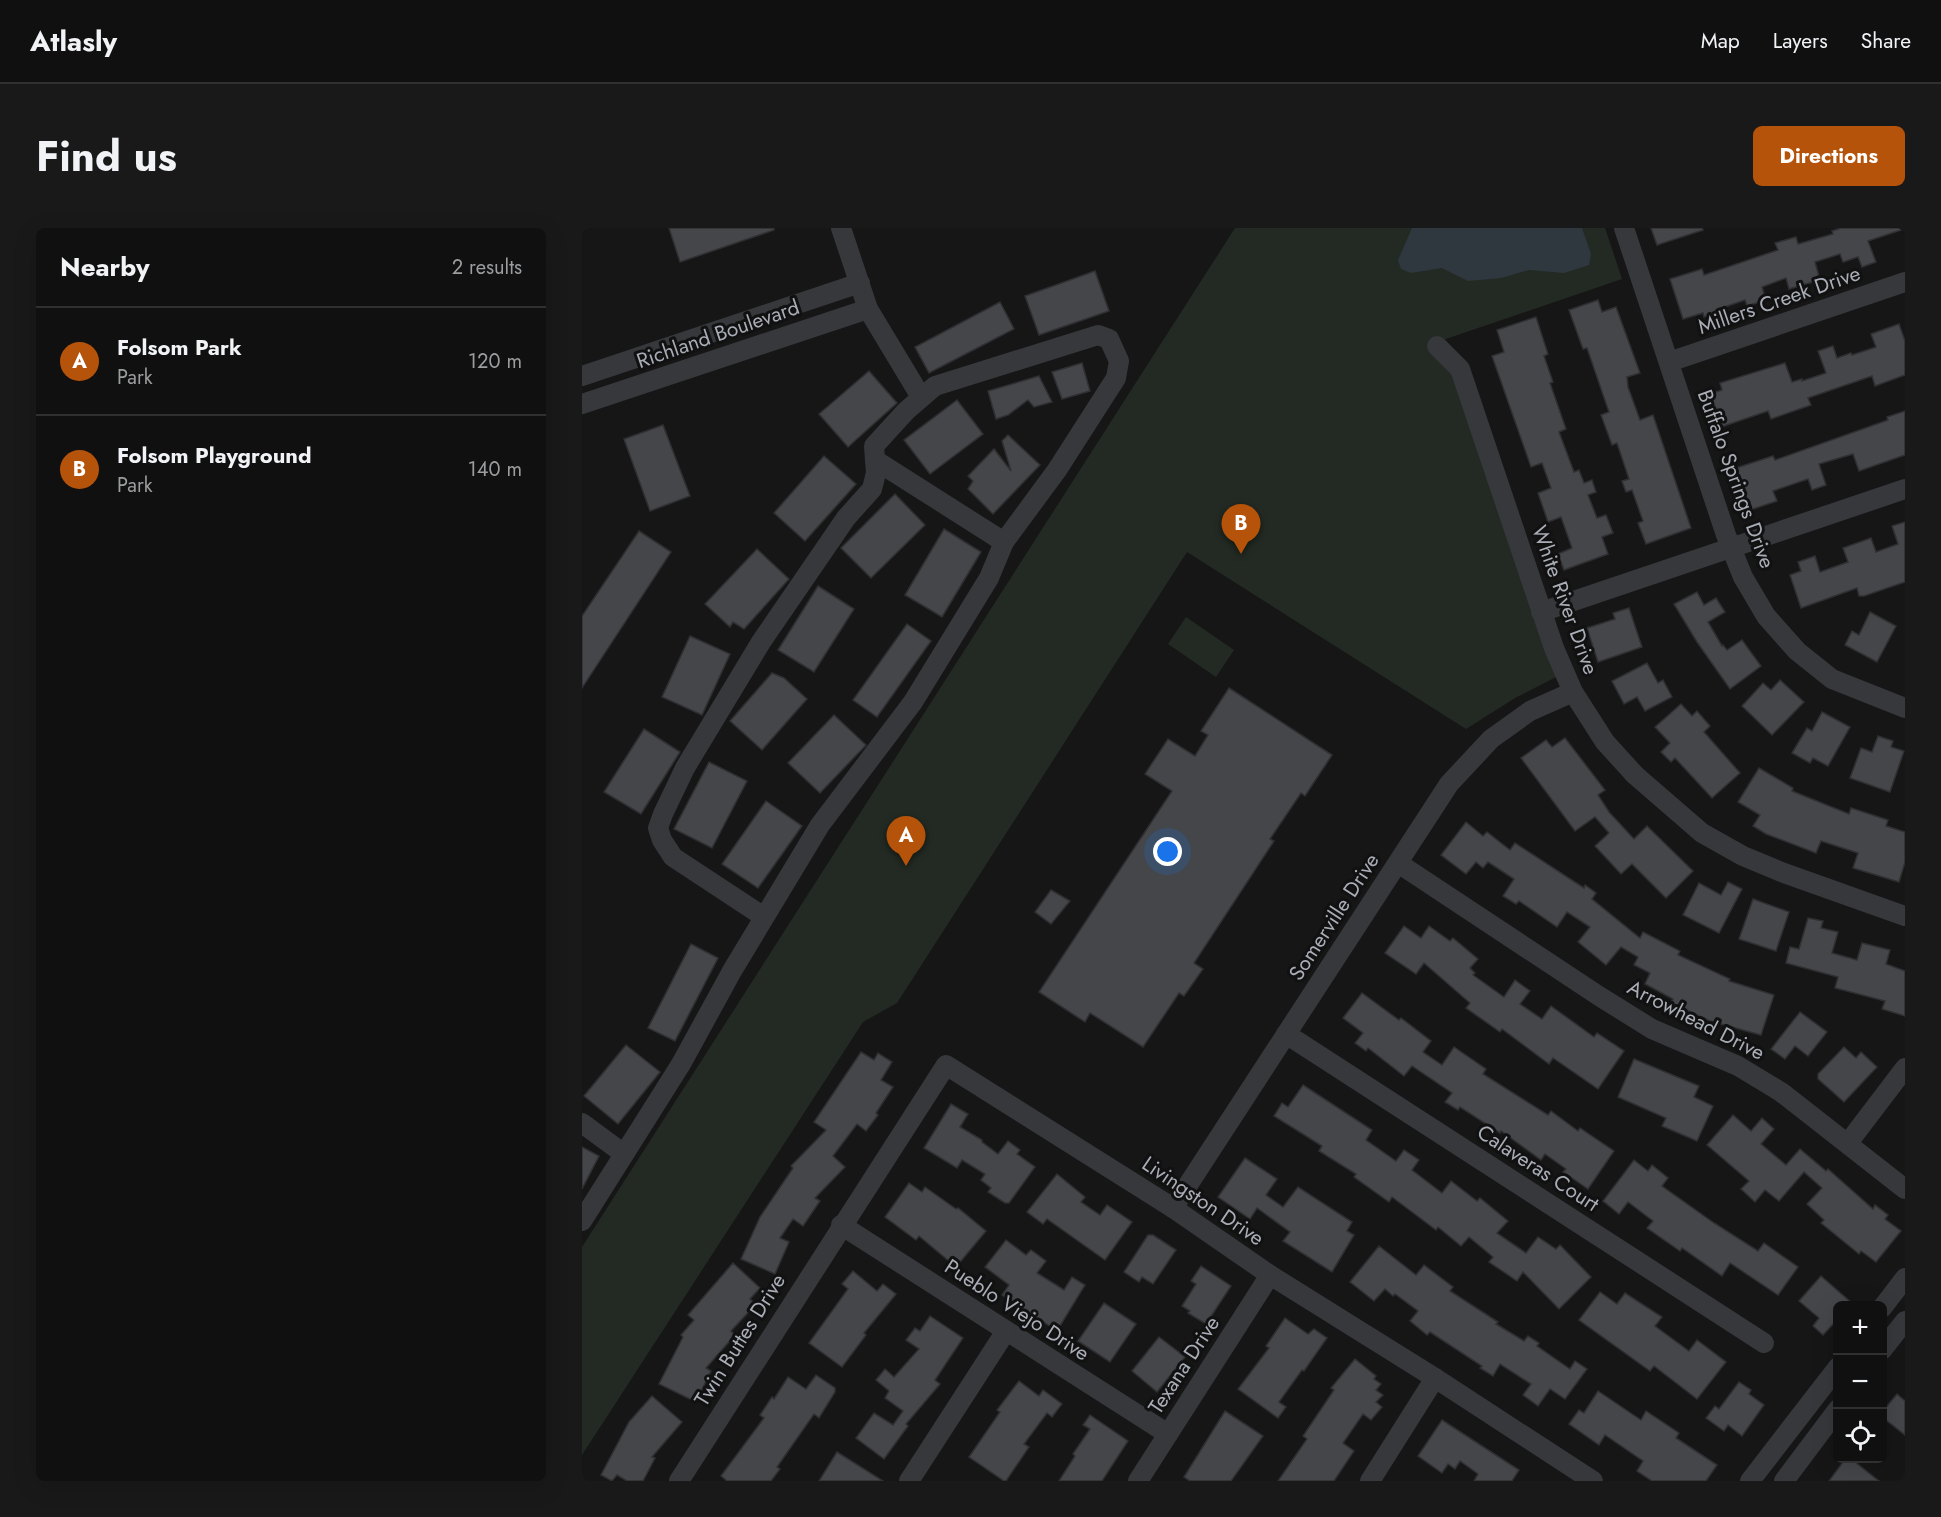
<!DOCTYPE html>
<meta charset="utf-8">
<style>
body{margin:0;font-family:Jost,sans-serif;background:#19191a;color:#f1f3f6}
.controls{position:absolute;right:18px;bottom:18px;display:grid;overflow:hidden;border-radius:9px;box-shadow:0 6px 24px #0002}
.controls button{width:54px;height:54px;display:grid;place-items:center;padding:0;border:0;border-bottom:2px solid #303031;background:#101011;color:#f1f3f6;font:30px sans-serif}
.you{position:absolute;left:586px;top:624px;width:21px;height:21px;margin:-15px;border:4px solid #fff;border-radius:50%;background:#1a73e8;box-shadow:0 0 0 9px #1a73e833}
.badge{display:grid;place-items:center;width:39px;height:39px;border-radius:50%;background:#b45309;color:#fff;font-size:20px;font-weight:700}
.pin{position:absolute;translate:-50% -50px;filter:drop-shadow(0 2px 3px #0008)}
.pin::after{content:'';position:absolute;top:32px;width:21px;height:18px;background:inherit;clip-path:polygon(0 0,100% 0,50% 100%)}
.list{margin:0;padding:0;list-style:none}
h2{display:flex;justify-content:space-between;align-items:center;height:78px;margin:0;padding:0 24px;font-size:26px}
h2 small{font-size:20px;font-weight:400;color:#9c9d9f}
.list li{display:grid;grid-template-columns:39px 1fr auto;gap:18px;align-items:center;box-sizing:border-box;height:108px;padding:0 24px;border-top:2px solid #303031}
.list b{display:block;font-size:22px;white-space:nowrap}
.list p{margin:0;font-size:20px;white-space:nowrap;color:#9c9d9f}
.list em{font-size:20px;font-style:normal;color:#9c9d9f}
.icon{flex:none;width:33px;height:33px;fill:none;stroke:currentColor;stroke-width:2;stroke-linecap:round;stroke-linejoin:round}
.map{position:relative;flex:none;width:1323px;height:1253px;overflow:hidden;border-radius:9px}
header{display:flex;align-items:center;gap:36px;box-sizing:border-box;height:84px;padding:0 30px;background:#101011;border-bottom:2px solid #303031}
header strong{font-size:28px}
nav{display:flex;gap:33px;margin-inline-start:auto;font-size:21px}
.intro{display:flex;align-items:center;justify-content:space-between;box-sizing:border-box;height:144px;padding:0 36px}
h1{margin:0;font-size:42px}
.button{padding:15px 27px;border-radius:9px;background:#b45309;color:#fff;font-size:21px;font-weight:700}
main{display:flex;gap:36px;padding:0 36px}
aside{flex:1;background:#101011;border-radius:9px;box-shadow:0 6px 24px #0002}
.map>svg:first-child{display:block}
.green{fill:#222a23}
.water{fill:#30383f}
.building{fill:#45464a;stroke:#303033;stroke-width:1.5}
.lines{fill:none;stroke-linecap:round;stroke-linejoin:round}
.minor{stroke:#37383c;stroke-width:20}
.labels{text-anchor:middle;dominant-baseline:central;stroke-width:6;stroke-linejoin:round;paint-order:stroke}
.street-label{font-size:21px;fill:#a9adb6;stroke:#111112}
</style>
<header>
<strong>Atlasly</strong>
<nav><a>Map</a><a>Layers</a><a>Share</a></nav>
</header>
<div class="intro"><h1>Find us</h1><a class="button">Directions</a></div>
<main>
<aside>
<h2>Nearby<small>2 results</small></h2>
<ul class="list">
<li><span class="badge">A</span><div><b>Folsom Park</b><p>Park</p></div><em>120 m</em></li>
<li><span class="badge">B</span><div><b>Folsom Playground</b><p>Park</p></div><em>140 m</em></li>
</ul>
</aside>
<div class="map">
<svg width="1323" height="1253" viewBox="0 0 1323 1253">
<rect width="100%" height="100%" fill="#161617"/>
<g class="green">
<path d="M653,0h370l17,51 -182,62 120,334 -45,23 -49,31 -279,-177 -290,451 -34,19 -281,433v-208z"/>
<path d="M604,389l48,33 -18,27 -48,-33z"/>
</g>
<path class="water" d="M830,0h170l9,26 -2,11 -25,8 -35,-3 -28,8 -33,3 -26,-13 -31,5 -10,-4 -3,-9z"/>
<g class="building">
<path d="M87,0h105v2l-94,32z"/>
<path d="M1069,0h51l1,2 -46,15z"/>
<path d="M1259,0h59l1,2 -33,11 8,21 -14,5 -4,-10 -15,5 -3,-8 -25,8 5,18 -31,9 -3,-11 -24,9 4,13 -19,6 -2,-6 -29,10 1,3 -13,4 -1,-4 -20,6 -13,-40 32,-10 2,6 74,-25 -3,-7 21,-6 2,7 35,-10 -1,-3z"/>
<path d="M513,43l14,40 -70,24 -14,-39z"/>
<path d="M1016,72l4,12 14,-5 24,66 -13,4 1,10 12,33 13,-5 38,113 -45,16 -8,-21 5,-2 -11,-31 -6,2 -4,-11 7,-2 -12,-36 -5,2 -11,-30 8,-3 -22,-64 -4,1 -14,-39z"/>
<path d="M418,74l14,27 -85,44 -14,-26z"/>
<path d="M954,89l12,37 -4,2 9,26 -3,1 16,46 -7,3 15,40 5,-2 5,13 8,-3 4,12 -8,3 9,23 9,-3 7,18 -11,4 6,17 -44,16 -6,-16 14,-6 -11,-31 -13,5 -10,-29 13,-5 -9,-25 -11,4 -39,-111 12,-4 -7,-22z"/>
<path d="M1317,96l6,17v34l-30,11 -3,-10 -64,22 3,7 -40,14 -3,-8 -50,17 -11,-33 15,-5 -2,-7 65,-20 7,19 10,-3v2l24,-8 -8,-22 15,-5 4,12 14,-5 1,2 24,-8 -5,-13z"/>
<path d="M500,135l8,28 -28,8 -10,-27z"/>
<path d="M287,143l28,32 -49,44 -29,-33z"/>
<path d="M457,148l13,26 -18,5 -6,-7 -20,15 -12,4 -8,-28z"/>
<path d="M375,172l26,34 -53,40 -26,-34z"/>
<path d="M1323,183v44l-46,16 -6,-17 -34,10 7,21 -14,5 -4,-11 -35,12 4,10 -30,10 -14,-42 40,-13 2,4 113,-40 -1,-3z"/>
<path d="M81,197l27,71 -40,15 -26,-72z"/>
<path d="M426,207l32,30 -47,49 -25,-25 5,-8 -5,-5 26,-27 17,22 -9,-30z"/>
<path d="M242,228l32,28 -51,57 -31,-28z"/>
<path d="M313,266l30,31 -54,53 -30,-30z"/>
<path d="M1323,294v60l-41,14h-5l-2,-8 -56,20 -11,-33 11,-4 -3,-9 17,-6 5,16 28,-10 -5,-14 28,-10 5,14 22,-8 -6,-18z"/>
<path d="M362,301l37,23 -39,65 -37,-22z"/>
<path d="M57,303l32,21 -89,136v-72z"/>
<path d="M175,321l32,30 -45,50 -11,-7 -3,5 -25,-23z"/>
<path d="M236,358l36,23 -40,63 -36,-22z"/>
<path d="M1115,364l7,13 12,-7 9,14 -17,10 14,24 1,-1 4,5 15,-10 19,26 -31,23 -33,-47 -23,-38z"/>
<path d="M1047,380l13,39 -44,15 -11,-34 28,-9 -2,-6z"/>
<path d="M1288,384l26,14 -19,36 -32,-17 7,-14 7,4z"/>
<path d="M325,396l24,17 -54,76 -24,-17z"/>
<path d="M108,408l40,18 -28,61 -40,-18z"/>
<path d="M1065,435l11,20 5,-3 9,17 -27,14 -8,-14 -13,7 -12,-23z"/>
<path d="M190,445l12,5 23,21 -45,51 -32,-29z"/>
<path d="M1198,452l24,22 -32,33 -30,-29 21,-23 8,7z"/>
<path d="M647,460l103,67 -27,41 -4,-3 -31,46 4,2 -80,122 9,6 -19,27 -5,-3 -36,54 -53,-34 -5,9 -46,-30 133,-201 -27,-17 23,-35 27,17 13,-21 -7,-4z"/>
<path d="M1099,476l11,12 5,-5 13,15 -6,6 36,41 -28,25 -37,-40 -4,4 -10,-10 9,-9 -15,-16z"/>
<path d="M1240,484l28,15 -22,39 -15,-8 -3,5 -18,-10 15,-25 5,3z"/>
<path d="M252,487l32,30 -46,48 -32,-30z"/>
<path d="M62,501l36,23 -39,62 -37,-22z"/>
<path d="M1296,508l15,5 -2,6 13,4 -14,41 -40,-14 11,-30 11,4z"/>
<path d="M983,510l40,52 -7,5 11,17 25,27 13,-13 46,45 -27,27 -34,-34 -11,10 -26,-28 14,-13 -14,-16 -20,14 -54,-73 25,-18 6,7z"/>
<path d="M127,534l38,19 -35,67 -38,-19z"/>
<path d="M1177,540l34,20 -1,3 57,23 2,-6 37,12 -2,6 19,6v30l-6,20 -46,-14 5,-15 -37,-12 -5,12 -50,-19 -13,-8 7,-11 -22,-13z"/>
<path d="M184,573l36,25 -44,62 -36,-24z"/>
<path d="M884,594l17,14 4,-4 23,18 5,-7 69,45 1,-3 11,8 -4,6 48,39 3,-6 37,19 -2,4 52,24 -1,2 45,14 -13,40 -51,-14 -39,-18 2,-4 -28,-15 5,-11 -16,-8 4,-8 -17,-10 -15,18 -28,-23 12,-15 -23,-15 -10,15 -38,-26 -3,3 -13,-8 11,-17 -26,-17 -5,6 -7,-6 -10,12 -25,-19z"/>
<path d="M1146,654l14,7 -23,44 -36,-18 16,-32 22,12z"/>
<path d="M469,662l19,11 -19,23 -16,-12z"/>
<path d="M1171,671l36,13 -13,39 -37,-12z"/>
<path d="M1226,690l15,3 -2,7 17,4 -6,21 25,7 5,-17 28,7 -4,14 19,7v45l-23,-7 3,-8 -50,-13 3,-11 -52,-14 4,-16 9,2z"/>
<path d="M822,698l17,12 8,-12 21,15 3,-3 25,21 -8,9 5,5 -2,2 31,22 11,-17 15,11 -10,13 22,15 9,-13 43,31 3,-4 27,18 -26,38 -45,-31 -4,6 -47,-35 -2,3 -34,-24 4,-5 -46,-40 -8,11 -31,-21z"/>
<path d="M109,716l27,14 -43,83 -27,-13z"/>
<path d="M780,765l37,27 2,-2 30,23 -8,11 19,13 12,-18 32,22 -3,5 65,41 3,-4 27,20 2,-3 34,23 -26,38 -25,-17 3,-3 -21,-15 -4,6 -40,-29 -1,2 -40,-26 -2,3 -13,-8 7,-9 -40,-27 -8,10 -36,-28 -2,3 -11,-8 8,-10 -20,-15z"/>
<path d="M1218,784l27,20 -19,24 -13,-10 -10,13 -14,-10z"/>
<path d="M44,817l34,27 -42,52 -34,-28z"/>
<path d="M1262,819l12,11 5,-6 16,15 -33,35 -26,-23v-5z"/>
<path d="M279,824l13,8 4,-7 14,9 -11,18 12,7 -17,26 2,2 -12,16 -9,-7 -24,32 12,11 -30,31 5,3 -17,25 -10,-7 -13,19 9,4 -14,32 -34,-15 19,-42 33,-49 -2,-2 35,-36 -12,-8z"/>
<path d="M1052,831l65,27 -5,11 19,9 -16,35 -35,-15 4,-8 -48,-21z"/>
<path d="M721,857l69,45 -6,10 30,21 8,-11 15,10 -7,10 30,23 9,-12 26,20 3,-3 28,23 -11,12 29,20 12,-16 18,12 4,-4 31,32 -32,32 -36,-37 -6,9 -28,-19 4,-5 -24,-20 -8,9 -23,-19 -2,3 -44,-33 -3,5 -35,-25 2,-3 -37,-23 3,-5 -48,-30 8,-13 6,4z"/>
<path d="M369,876l17,10 -8,13 22,13v2l16,12 10,-13 12,9 -3,4 18,13 -26,36h-4l-17,-11 3,-4 -10,-8 4,-6 -23,-14 -5,8 -33,-20z"/>
<path d="M1151,887l18,16 11,-13 12,11 -13,15 25,21 14,-16 26,22 2,-2 45,40 2,-4 13,10 -3,4 16,12 -25,31 -15,-11 -2,3 -38,-31 3,-3 -17,-16 15,-16 -18,-16 -25,29 -14,-11 -10,12 -14,-13 8,-8 -42,-36z"/>
<path d="M0,919l17,9 -17,33z"/>
<path d="M663,930l32,21 -11,16 17,12 15,-20 54,35 -5,9 7,4 -22,37 -49,-31 7,-9 -33,-24 -7,11 -32,-22z"/>
<path d="M1052,932l14,11 4,-6 16,13 -6,8 52,37 44,28 6,-8 34,24 -20,28 -48,-32 -8,13 -40,-28 -2,3 -33,-23 6,-7 -25,-19 -9,12 -16,-13z"/>
<path d="M475,946l28,23 -4,5 19,13 7,-10 25,17 -27,38 -58,-41 -4,5 -16,-12z"/>
<path d="M327,955l13,9 3,-5 31,22 2,-1 28,23 -30,36 -37,-31 -3,4 -31,-23z"/>
<path d="M566,1007h5l23,15 -23,34 -11,-7 -3,5 -15,-10z"/>
<path d="M424,1012l20,15 5,-5 15,11 -9,12 27,17 8,-13 13,8 -28,46 -55,-36 7,-10 -24,-18z"/>
<path d="M797,1018l37,29 8,-10 29,22 -3,4 48,31 -2,2 28,17 4,-5 11,7 -2,3 33,23 5,-8 12,8 -22,30 -15,-10 -12,17 -15,-11 8,-11 -31,-20 -7,12 -13,-8 2,-2 -52,-34 -3,3 -17,-14 8,-10 -23,-17 -2,2 -8,-7 -11,12 -24,-19z"/>
<path d="M151,1035l27,25 -10,11 6,5 -25,27 4,4 -29,33 5,3 -15,31 -37,-18 24,-47 -2,-2 13,-15 -6,-5z"/>
<path d="M619,1038l30,20 -25,38 -18,-11 2,-2 -8,-5 14,-22 -5,-3z"/>
<path d="M271,1043l24,20 6,-7 13,10 -32,39 2,2 -24,32 -33,-24 39,-54 -6,-5z"/>
<path d="M1239,1048l33,29h-16v14l-15,16 -10,-9 6,-8 -20,-17z"/>
<path d="M1018,1064l17,12 8,-11 37,24 -7,9 34,25 8,-11 29,22 -29,37 -43,-33 -4,5 -71,-51z"/>
<path d="M522,1075l32,21 -26,38 -32,-21z"/>
<path d="M348,1088l33,22 -28,42 5,4 -34,40 2,2 -24,33 -28,-21 18,-25 19,12 10,-14 -18,-13 4,-7 -13,-11 9,-11 9,8 25,-28 -13,-9 9,-12 5,3z"/>
<path d="M703,1090l23,16 6,-5 13,9 -23,33 -2,-1 -23,32 7,5 -8,11 -40,-29 31,-41 -3,-2z"/>
<path d="M577,1109l26,20 -28,35 -25,-21z"/>
<path d="M773,1131l21,17 -2,3 7,5 -5,6 7,5 -7,7 6,5 -11,13 -8,-6 -20,29 11,8 -20,30h-56l29,-42 -4,-3 31,-46 -3,-2z"/>
<path d="M234,1147l19,13v4l-16,26 -5,-4 -37,53 3,2 -9,12h-44l-6,-5 43,-58 -4,-3 12,-18 2,2 14,-22 18,12z"/>
<path d="M437,1153l20,15 4,-6 19,14 -10,13 -5,-4 -23,31 5,3 -23,34h-2l-35,-24 31,-45 -3,-2z"/>
<path d="M1157,1154l12,8 -2,4 15,11 -22,31 -14,-11 -4,6 -18,-13 9,-12 4,3z"/>
<path d="M1016,1163l43,29 5,-9 33,22 -3,5 41,27 -11,16h-54l-15,-10 6,-10 -38,-26 -6,10 -30,-21 10,-14 5,3z"/>
<path d="M1315,1166l8,7v34l-23,-18v-5z"/>
<path d="M70,1168l30,26 -30,35 3,1 -12,23h-16l-10,-6 -5,6 -11,-6 28,-53z"/>
<path d="M643,1183l38,25 -32,45h-41l-6,-4z"/>
<path d="M508,1187l38,26 -26,40h-43l16,-25 -2,-2 17,-25 -7,-4z"/>
<path d="M860,1192l77,50 -7,11h-38l4,-7 -18,-13 -5,8 -7,-5 -6,9 -24,-17z"/>
<path d="M255,1224l46,29h-64z"/>
<path d="M1264,1230h4l29,23h-50z"/>
</g>
<g class="lines">
<g class="minor">
<path d="M259,0l27,81 53,88"/>
<path d="M1042,0l102,307 17,42 23,39 31,35 35,28 73,29"/>
<path d="M855,118l23,23 94,279 19,44 32,50 30,33 67,58 41,23 41,17 121,43"/>
<path d="M1087,134l236,-80"/>
<path d="M0,148l278,-93"/>
<path d="M0,176l286,-95"/>
<path d="M293,232l129,82"/>
<path d="M959,384l364,-123"/>
<path d="M816,635l201,133 53,33 86,37 43,26 124,97"/>
<path d="M704,806l478,309"/>
<path d="M0,895l42,31"/>
<path d="M1266,915l57,-75"/>
<path d="M591,980l276,-424 42,-45 39,-28 43,-19"/>
<path d="M0,993l99,-157 51,-93 88,-146 93,-123 76,-124 15,-36 53,-72 59,-92 3,-17 -10,-22 -11,-4 -163,51 -29,25 -32,35 2,27 -4,16 -26,29 -85,124 -76,126 -22,46 -5,14 4,12 11,17 91,60"/>
<path d="M259,997l327,209"/>
<path d="M1300,1080l23,-30"/>
<path d="M1300,1122l23,-29"/>
<path d="M97,1253l267,-416 227,143 97,67 165,103 158,103"/>
<path d="M327,1253l97,-150"/>
<path d="M556,1253l132,-206"/>
<path d="M788,1253l65,-103"/>
<path d="M1168,1253l88,-114"/>
<path d="M1202,1253l54,-72"/>
</g>
</g>
<g class="labels">
<g class="street-label">
<text transform="translate(1197 72) rotate(-19)">Millers Creek Drive</text>
<text transform="translate(136 106) rotate(-19)">Richland Boulevard</text>
<text transform="translate(1154 251) rotate(70)">Buffalo Springs Drive</text>
<text transform="translate(983 372) rotate(70)">White River Drive</text>
<text transform="translate(752 689) rotate(-57)">Somerville Drive</text>
<text transform="translate(1114 792) rotate(27)">Arrowhead Drive</text>
<text transform="translate(956 940) rotate(33)">Calaveras Court</text>
<text transform="translate(621 973) rotate(34)">Livingston Drive</text>
<text transform="translate(435 1082) rotate(33)">Pueblo Viejo Drive</text>
<text transform="translate(158 1112) rotate(-58)">Twin Buttes Drive</text>
<text transform="translate(602 1137) rotate(-57)">Texana Drive</text>
</g>
</g>
</svg>
<div class="controls">
<button>+</button>
<button>−</button>
<button><svg class="icon" aria-label="locate" viewBox="0 0 24 24"><circle cx="12" cy="12" r="6"/><path d="M12 2v4M12 18v4M2 12h4M18 12h4"/></svg></button>
</div>
<div class="you"></div>
<div class="pin badge" style="left:324px;top:638px">A</div>
<div class="pin badge" style="left:659px;top:326px">B</div>
</div>
</main>
